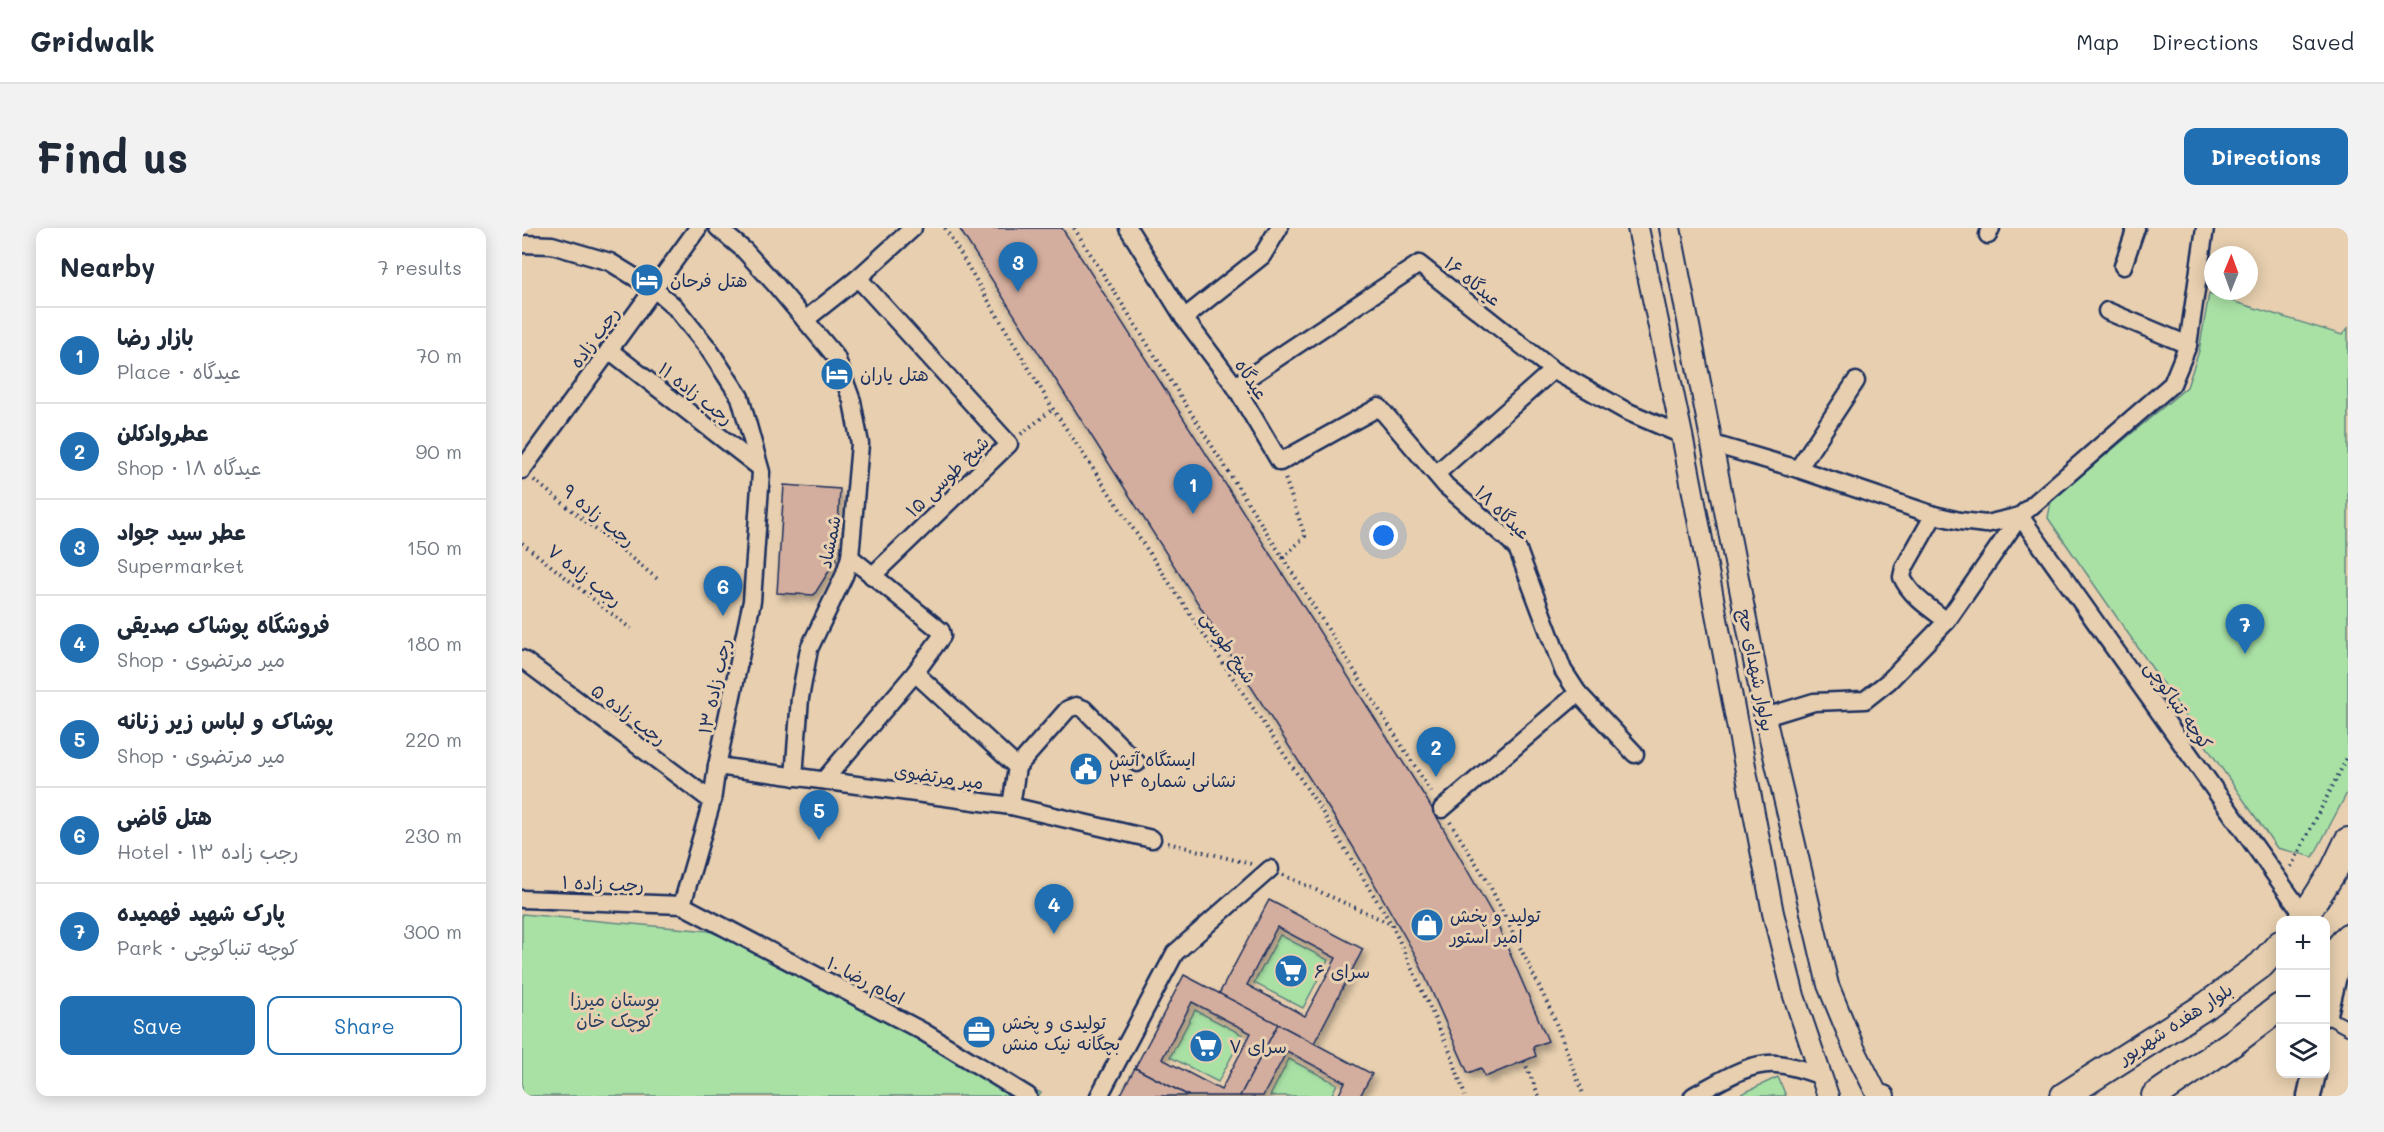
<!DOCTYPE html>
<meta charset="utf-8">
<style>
body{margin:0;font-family:Mali,"Playpen Sans Arabic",sans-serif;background:#f2f2f3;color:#1f2937}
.controls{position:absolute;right:18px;bottom:18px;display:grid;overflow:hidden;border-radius:12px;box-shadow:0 3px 15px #0003}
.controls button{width:54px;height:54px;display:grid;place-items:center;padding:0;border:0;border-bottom:2px solid #e0e1e3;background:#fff;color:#1f2937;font:30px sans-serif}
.compass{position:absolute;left:1682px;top:18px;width:54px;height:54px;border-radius:50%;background:#fff;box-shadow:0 3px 15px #0003;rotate:1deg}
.you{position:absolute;left:862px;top:308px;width:21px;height:21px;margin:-15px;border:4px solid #fff;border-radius:50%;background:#1a73e8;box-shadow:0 0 0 9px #1a73e833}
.badge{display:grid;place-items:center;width:39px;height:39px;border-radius:50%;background:#1f6fb2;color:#fff;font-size:20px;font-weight:700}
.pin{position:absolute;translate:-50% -50px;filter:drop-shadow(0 2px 3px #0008)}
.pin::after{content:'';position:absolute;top:32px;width:21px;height:18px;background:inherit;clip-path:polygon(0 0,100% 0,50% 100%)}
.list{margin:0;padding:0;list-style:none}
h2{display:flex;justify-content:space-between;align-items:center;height:78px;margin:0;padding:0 24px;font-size:26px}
h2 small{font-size:20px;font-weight:400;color:#747a83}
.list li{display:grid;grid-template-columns:39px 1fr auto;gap:18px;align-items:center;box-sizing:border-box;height:96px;padding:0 24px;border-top:2px solid #e0e1e3}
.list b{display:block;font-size:22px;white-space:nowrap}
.list p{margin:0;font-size:20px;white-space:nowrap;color:#747a83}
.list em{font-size:20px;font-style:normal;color:#747a83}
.actions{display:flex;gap:12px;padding:18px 24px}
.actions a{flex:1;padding:14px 0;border:2px solid #1f6fb2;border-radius:12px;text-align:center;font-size:21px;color:#1f6fb2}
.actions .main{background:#1f6fb2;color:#fff}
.icon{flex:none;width:33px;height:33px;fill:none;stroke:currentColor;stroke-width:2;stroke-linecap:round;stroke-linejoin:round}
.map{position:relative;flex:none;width:1826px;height:868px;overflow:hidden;border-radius:12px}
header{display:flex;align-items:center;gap:36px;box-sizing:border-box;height:84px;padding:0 30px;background:#fff;border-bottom:2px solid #e0e1e3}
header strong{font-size:28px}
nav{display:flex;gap:33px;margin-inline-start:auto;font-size:21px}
.intro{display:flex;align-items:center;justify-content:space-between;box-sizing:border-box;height:144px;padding:0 36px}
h1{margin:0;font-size:42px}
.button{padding:15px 27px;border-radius:12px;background:#1f6fb2;color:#fff;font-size:21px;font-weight:700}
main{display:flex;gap:36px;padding:0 36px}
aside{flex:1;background:#fff;border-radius:12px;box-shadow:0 3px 15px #0003}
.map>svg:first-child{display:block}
.green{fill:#a9e1a5;stroke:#628882;stroke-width:1.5}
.building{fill:#d3ad9d;stroke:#1b2f5e;stroke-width:1.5;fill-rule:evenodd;filter:url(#shadow)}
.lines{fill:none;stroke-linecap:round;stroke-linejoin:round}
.pedestrian-casing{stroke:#1b2f5e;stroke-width:16}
.minor-casing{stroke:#1b2f5e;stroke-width:21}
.tertiary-casing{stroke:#1b2f5e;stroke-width:24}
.secondary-casing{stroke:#1b2f5e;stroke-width:27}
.primary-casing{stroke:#1b2f5e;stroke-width:30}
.path{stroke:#1b2f5e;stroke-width:4;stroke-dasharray:1.5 4.5;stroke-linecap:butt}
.pedestrian{stroke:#e7cfaf;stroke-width:12}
.minor{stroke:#e7cfaf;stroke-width:16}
.tertiary{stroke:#e7cfaf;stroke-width:20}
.secondary{stroke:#e7cfaf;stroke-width:22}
.primary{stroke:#e7cfaf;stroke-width:26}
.labels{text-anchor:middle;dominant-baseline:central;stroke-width:6;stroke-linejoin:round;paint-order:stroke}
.poi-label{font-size:18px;fill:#1b2f5e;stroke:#e7cfaf;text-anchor:start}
.street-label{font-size:18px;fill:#1b2f5e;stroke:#e7cfaf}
.park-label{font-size:18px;fill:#294165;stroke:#e7cfaf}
</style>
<header>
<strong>Gridwalk</strong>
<nav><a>Map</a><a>Directions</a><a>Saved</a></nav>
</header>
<div class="intro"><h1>Find us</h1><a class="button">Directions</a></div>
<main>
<aside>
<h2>Nearby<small>7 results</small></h2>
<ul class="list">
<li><span class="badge">1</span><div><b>بازار رضا</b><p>Place · عیدگاه</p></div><em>70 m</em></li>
<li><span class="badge">2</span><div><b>عطروادکلن</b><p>Shop · عیدگاه ۱۸</p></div><em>90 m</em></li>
<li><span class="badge">3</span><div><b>عطر سید جواد</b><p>Supermarket</p></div><em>150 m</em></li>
<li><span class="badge">4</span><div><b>فروشگاه پوشاک صدیقی</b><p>Shop · میر مرتضوی</p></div><em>180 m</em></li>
<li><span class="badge">5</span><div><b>پوشاک و لباس زیر زنانه</b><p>Shop · میر مرتضوی</p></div><em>220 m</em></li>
<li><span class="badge">6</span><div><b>هتل قاضی</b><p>Hotel · رجب زاده ۱۳</p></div><em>230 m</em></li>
<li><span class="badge">7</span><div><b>پارک شهید فهمیده</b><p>Park · کوچه تنباکوچی</p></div><em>300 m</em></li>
</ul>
<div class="actions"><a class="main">Save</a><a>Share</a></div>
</aside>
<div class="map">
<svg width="1826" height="868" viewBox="0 0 1826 868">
<defs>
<filter id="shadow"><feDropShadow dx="3.5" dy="6" stdDeviation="3" flood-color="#0004"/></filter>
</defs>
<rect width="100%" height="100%" fill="#e7cfaf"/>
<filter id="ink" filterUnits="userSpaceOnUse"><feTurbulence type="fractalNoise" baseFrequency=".0167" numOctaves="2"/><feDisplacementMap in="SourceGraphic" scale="12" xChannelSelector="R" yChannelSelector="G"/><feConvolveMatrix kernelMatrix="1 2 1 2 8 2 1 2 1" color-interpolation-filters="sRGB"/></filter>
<g filter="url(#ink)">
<g class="green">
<path d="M1687,66l133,41 6,-7v463l-35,66 -36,-9 -229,-330 3,-17 136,-114 12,-36z"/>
<path d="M0,686l187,17 160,71 80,40 92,51 -2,3h-517z"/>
<path d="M758,707l48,25 -25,48 -49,-25z"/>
<path d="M673,782l48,25 -25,47 -48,-25z"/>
<path d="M767,831l48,25 -6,12h-61z"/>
<path d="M1256,849l8,19h-49z"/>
</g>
<g class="building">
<path d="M437,0h103l365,572 67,117 54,124 -15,6 3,9 -51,21 -4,-9 -13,5 -52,-117 -64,-111z"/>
<path d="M262,257l56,4 -4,71 -22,35 -37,-2z"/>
<path d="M747,672l94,49 -49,94 -95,-49zM755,699l59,31 -31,58 -58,-31z"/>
<path d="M662,747l94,49 -38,72h-51l-54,-28zM670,774l59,31 -30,57 -59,-31z"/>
<path d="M756,796l94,50 -12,22h-22l7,-14 -58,-31 -24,45h-23z"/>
<path d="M613,840l54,28h-69z"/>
</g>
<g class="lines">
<defs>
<path id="pedestrian" d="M1804,788l22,12"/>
<g id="minor">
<path d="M196,0l26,22 31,34 61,73 16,44 8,43 -10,113 -6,19 -35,73 -9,49 -6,79"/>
<path d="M606,0l56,90 51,68 45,76 99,-55 67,79 64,55 8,9 4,11 41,109 15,23 57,61"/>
<path d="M1466,7l3,-7"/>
<path d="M0,16l30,1 58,17 44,27 21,18 33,41 32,49 21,75 -9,129 -35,165 -5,35 -30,104"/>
<path d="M1601,38l13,-38"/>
<path d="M336,50l151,166 -137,132"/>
<path d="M1585,83l81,34"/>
<path d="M662,90l78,-62 17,-28"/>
<path d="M283,92l53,-42 55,-50"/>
<path d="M87,122l150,117"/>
<path d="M713,158l184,-122 134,106 73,41 56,24"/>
<path d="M1191,216l85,25 136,46 26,6 26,3 34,-8"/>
<path d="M1276,241l58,-88"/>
<path d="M0,242l176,-242"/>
<path d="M914,246l117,-104"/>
<path d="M1498,288l285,401"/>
<path d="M1425,393l73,-105 152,-132 16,-39 17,-117"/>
<path d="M0,431l190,142"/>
<path d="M393,445l102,94"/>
<path d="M1243,489l49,-15 51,-2 24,-19 58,-60c-16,-12 -37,-25 -45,-44l2,-9 30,-53"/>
<path d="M195,538l294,40 141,33"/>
<path d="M303,551l90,-106 27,-37 -1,-5 -91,-74"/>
<path d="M489,578l6,-39 51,-58 8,-3 8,3 53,54"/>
<path d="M920,581l136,-116"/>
<path d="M0,671l160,6 240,126 106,65"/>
<path d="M577,868l76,-143 95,-84"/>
<path d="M1171,868c25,-13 54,-34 83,-32 16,1 31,7 46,12"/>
</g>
<g id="tertiary">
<path d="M1116,0l44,207 91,478 21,83 34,100"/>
<path d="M1148,0l95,489 63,268 26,63 23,46 7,2"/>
</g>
<g id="secondary">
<path d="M1804,786l16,-68"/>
<path d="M1787,868l5,-22"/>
</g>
<g id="primary">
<path d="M1780,692l32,-50 14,-29"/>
<path d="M1804,735l22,-26"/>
<path d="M1542,868l143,-91 54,-40 19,-21"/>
<path d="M1633,868l79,-54 46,-35"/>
</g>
</defs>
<use href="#pedestrian" class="pedestrian-casing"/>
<use href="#minor" class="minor-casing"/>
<use href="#tertiary" class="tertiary-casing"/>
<use href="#secondary" class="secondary-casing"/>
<use href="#primary" class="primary-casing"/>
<g class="path">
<path d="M423,0l108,181 263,393 76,123 59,129 14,42"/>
<path d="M552,0l359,567"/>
<path d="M499,206l32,-25"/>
<path d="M12,252l126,101"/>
<path d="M0,315l109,86"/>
<path d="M761,330l22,-22 -20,-58"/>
<path d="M928,594l39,62 63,129 32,83"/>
<path d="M646,615l83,21"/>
<path d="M1769,639l57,-111"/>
<path d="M761,647l108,49"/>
<path d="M1002,833l15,35"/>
</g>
<use href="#pedestrian" class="pedestrian"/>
<use href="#minor" class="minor"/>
<use href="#tertiary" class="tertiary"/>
<use href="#secondary" class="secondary"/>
<use href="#primary" class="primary"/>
</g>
</g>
<defs>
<symbol id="hotel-disc" viewBox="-11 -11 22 22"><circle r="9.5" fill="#1f6fb2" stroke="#e7cfaf"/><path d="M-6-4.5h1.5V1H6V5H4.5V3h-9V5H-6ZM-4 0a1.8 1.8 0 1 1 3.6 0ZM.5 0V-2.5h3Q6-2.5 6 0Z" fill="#fff"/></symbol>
<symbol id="civic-disc" viewBox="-11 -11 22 22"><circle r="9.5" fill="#1f6fb2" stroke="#e7cfaf"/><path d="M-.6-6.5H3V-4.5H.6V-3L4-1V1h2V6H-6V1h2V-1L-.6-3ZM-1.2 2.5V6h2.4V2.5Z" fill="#fff"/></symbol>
<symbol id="shop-disc" viewBox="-11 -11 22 22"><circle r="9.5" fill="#1f6fb2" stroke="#e7cfaf"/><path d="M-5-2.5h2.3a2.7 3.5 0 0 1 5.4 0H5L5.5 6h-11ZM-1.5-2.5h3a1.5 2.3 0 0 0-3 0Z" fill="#fff"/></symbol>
<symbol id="supermarket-disc" viewBox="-11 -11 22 22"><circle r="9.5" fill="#1f6fb2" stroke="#e7cfaf"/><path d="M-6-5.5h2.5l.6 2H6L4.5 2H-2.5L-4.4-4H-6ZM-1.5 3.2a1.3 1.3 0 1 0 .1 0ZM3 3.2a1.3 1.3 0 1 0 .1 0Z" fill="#fff"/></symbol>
<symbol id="office-disc" viewBox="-11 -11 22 22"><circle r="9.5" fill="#1f6fb2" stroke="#e7cfaf"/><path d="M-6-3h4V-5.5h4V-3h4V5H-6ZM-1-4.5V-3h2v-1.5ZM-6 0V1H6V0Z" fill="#fff"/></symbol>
</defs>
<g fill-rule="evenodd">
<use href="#hotel-disc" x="106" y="33" width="38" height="38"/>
<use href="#hotel-disc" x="296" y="127" width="38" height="38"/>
<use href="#civic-disc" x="545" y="522" width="38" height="38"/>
<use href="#shop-disc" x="886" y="678" width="38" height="38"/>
<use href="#supermarket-disc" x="750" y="724" width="38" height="38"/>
<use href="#office-disc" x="438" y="785" width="38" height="38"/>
<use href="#supermarket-disc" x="665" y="799" width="38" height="38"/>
</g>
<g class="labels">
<g class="poi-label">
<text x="148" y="52">هتل فرحان</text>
<text x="338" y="146">هتل یاران</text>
<text x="587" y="531">ایستگاه آتش<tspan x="587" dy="21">نشانی شماره ۲۴</tspan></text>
<text x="928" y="687">تولید و پخش<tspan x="928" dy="21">امیر استور</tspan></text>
<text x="792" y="743">سرای ۶</text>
<text x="480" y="794">تولیدی و پخش<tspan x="480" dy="21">بچگانه نیک منش</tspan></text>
<text x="707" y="818">سرای ۷</text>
</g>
<g class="street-label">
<text transform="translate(951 53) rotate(39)">عیدگاه ۱۶</text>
<text transform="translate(72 109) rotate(-54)">رجب زاده</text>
<text transform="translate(730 151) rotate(57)">عیدگاه</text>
<text transform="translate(174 165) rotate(38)">رجب زاده ۱۱</text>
<text transform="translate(425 248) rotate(-44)">۱۵ شیخ طوسی</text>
<text transform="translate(981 284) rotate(44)">عیدگاه ۱۸</text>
<text transform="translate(77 287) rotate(39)">رجب زاده ۹</text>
<text transform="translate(307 314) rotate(-79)">شمشاد</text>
<text transform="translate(63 347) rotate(38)">رجب زاده ۷</text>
<text transform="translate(707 419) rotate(56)">شیخ طوسی</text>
<text transform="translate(1235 442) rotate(79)">بولوار شهدای حج</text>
<text transform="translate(192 458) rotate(-78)">رجب زاده ۱۳</text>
<text transform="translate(1657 477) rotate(55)">کوچه تنباکوچی</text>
<text transform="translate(107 486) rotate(37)">رجب زاده ۵</text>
<text transform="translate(417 548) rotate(8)">میر مرتضوی</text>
<text transform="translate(81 655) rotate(2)">رجب زاده ۱</text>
<text transform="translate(344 752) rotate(27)">امام رضا ۱۰</text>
<text transform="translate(1653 795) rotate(-33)">بلوار هفده شهریور</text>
</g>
<g class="park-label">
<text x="93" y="771">بوستان میرزا<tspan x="93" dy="21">کوچک خان</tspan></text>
</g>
</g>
</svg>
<div class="controls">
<button>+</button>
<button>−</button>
<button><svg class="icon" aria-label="layers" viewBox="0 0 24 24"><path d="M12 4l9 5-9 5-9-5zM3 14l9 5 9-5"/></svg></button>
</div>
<svg class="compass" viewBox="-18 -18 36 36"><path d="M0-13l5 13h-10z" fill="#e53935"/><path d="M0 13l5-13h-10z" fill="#747a83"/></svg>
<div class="you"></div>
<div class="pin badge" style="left:671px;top:286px">1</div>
<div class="pin badge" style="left:914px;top:549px">2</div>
<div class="pin badge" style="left:496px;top:64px">3</div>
<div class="pin badge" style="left:532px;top:706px">4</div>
<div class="pin badge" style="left:297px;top:612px">5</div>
<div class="pin badge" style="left:201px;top:388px">6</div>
<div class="pin badge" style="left:1723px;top:426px">7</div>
</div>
</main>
